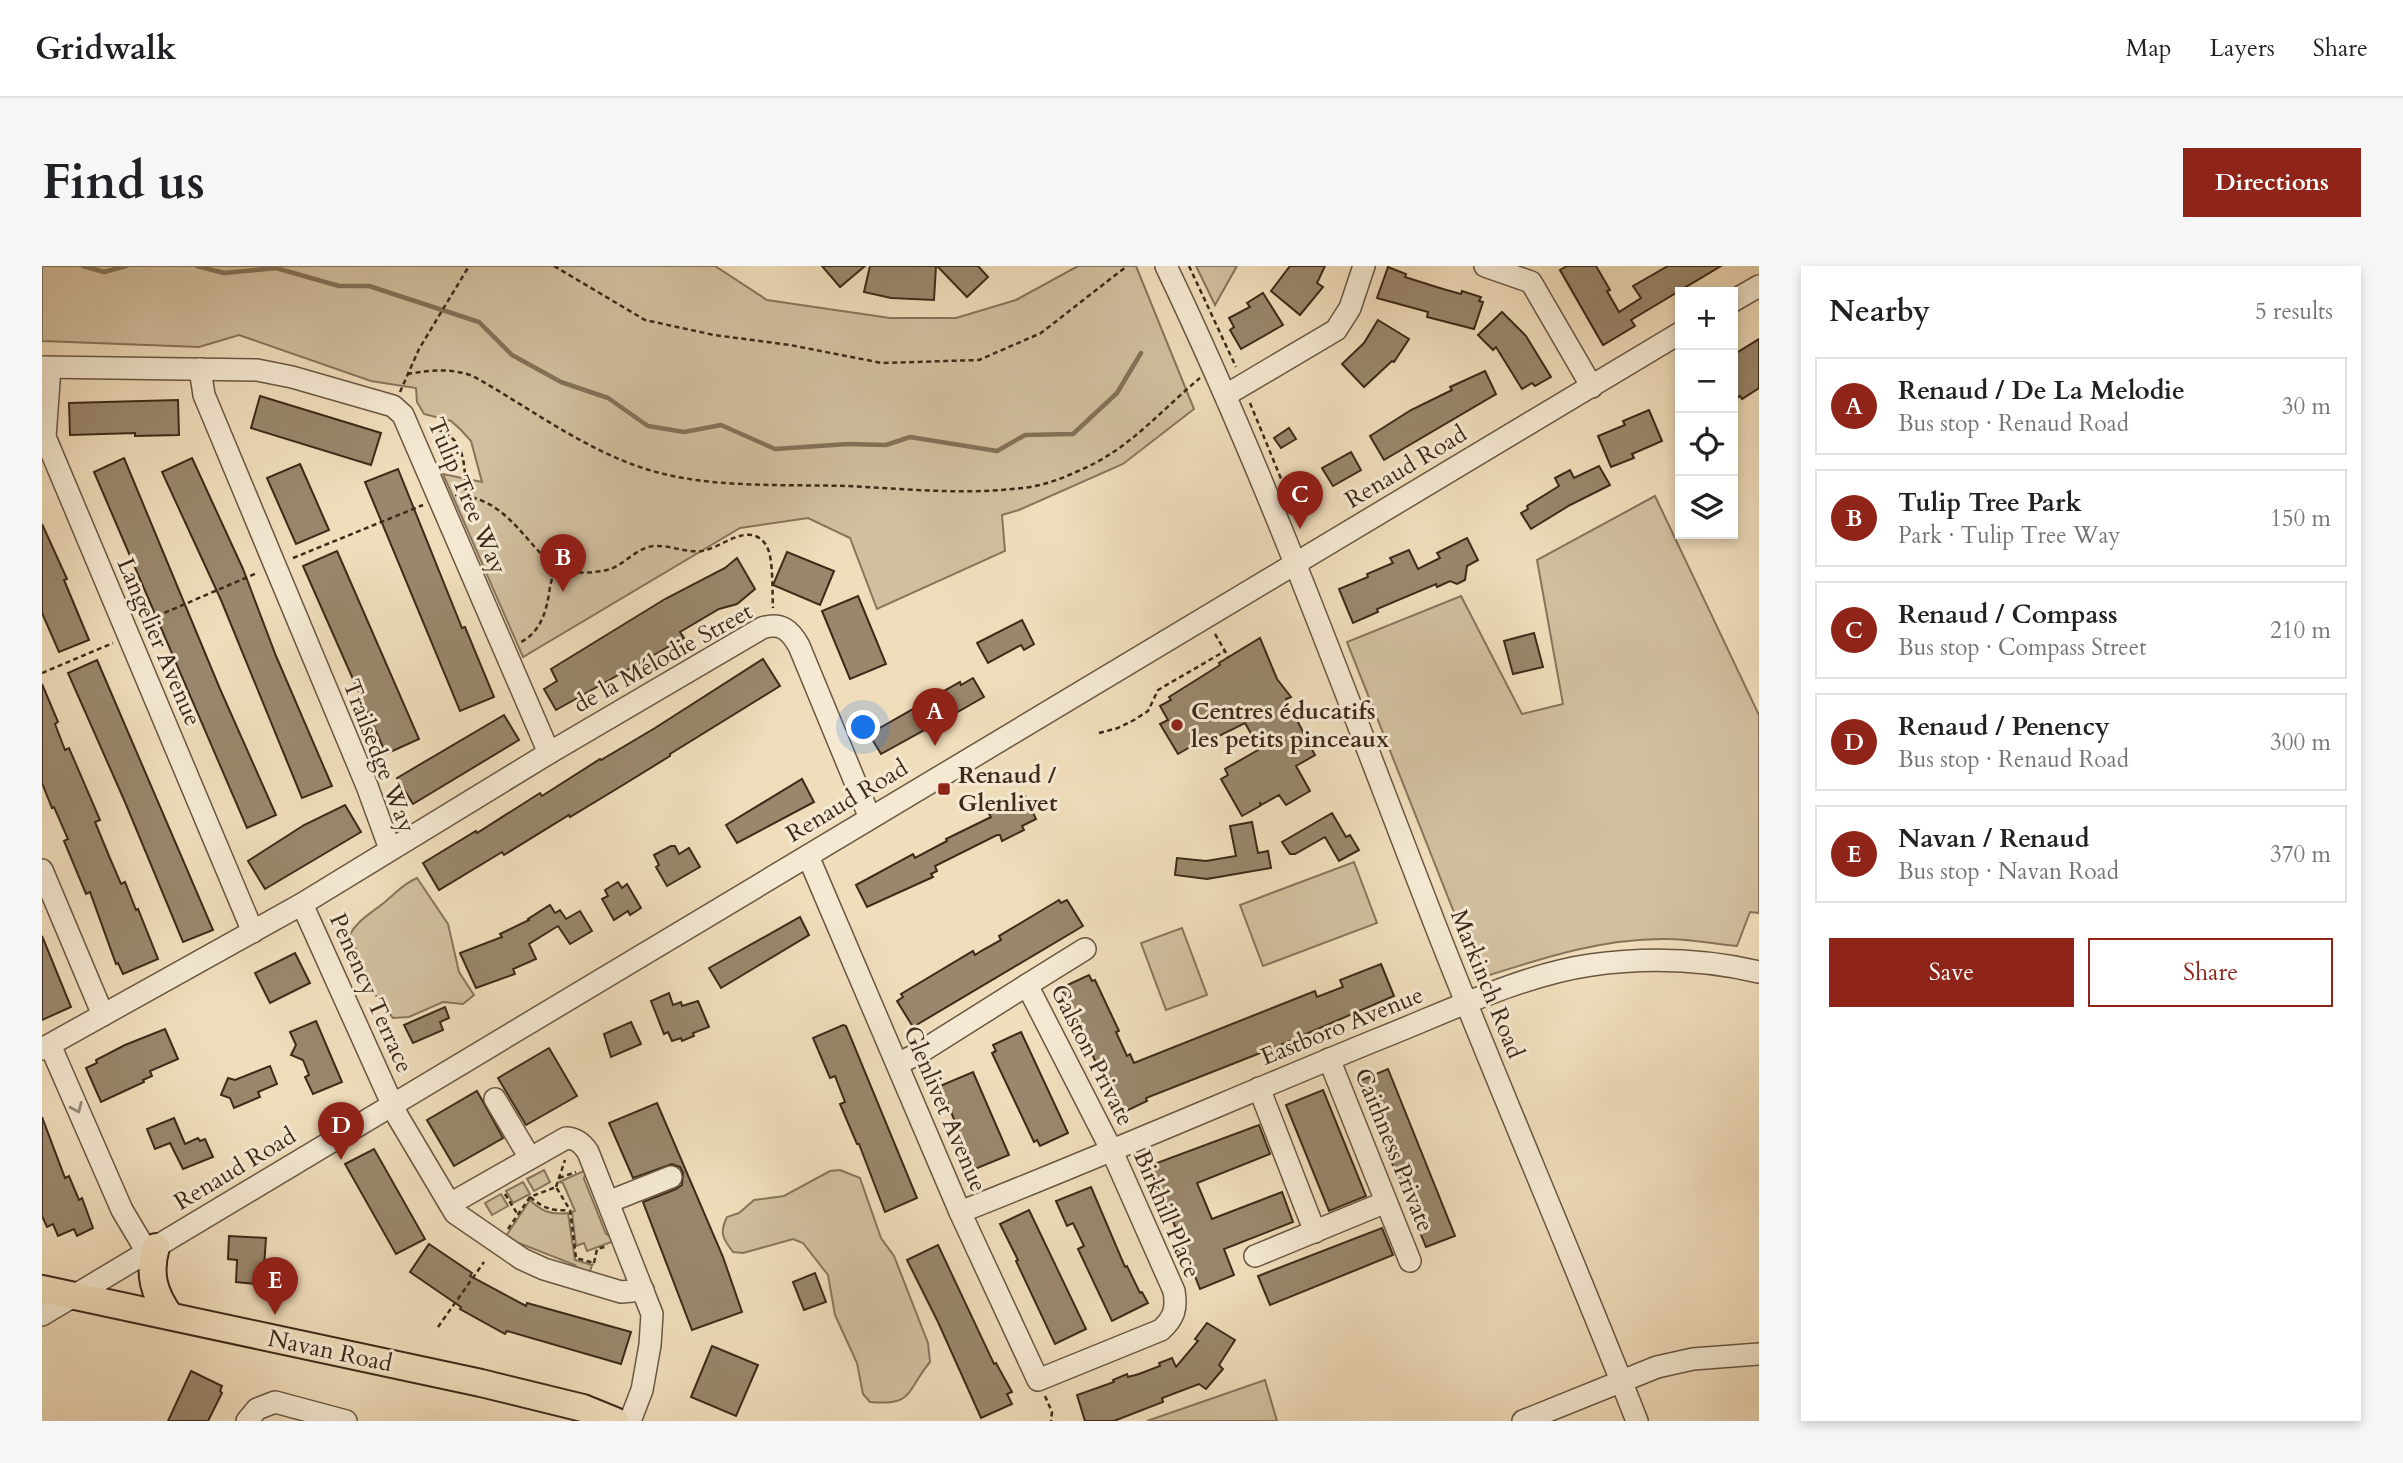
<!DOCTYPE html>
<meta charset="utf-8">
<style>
body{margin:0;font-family:Cardo,serif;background:#f6f6f6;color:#202124}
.controls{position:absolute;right:21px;top:21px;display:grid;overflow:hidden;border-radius:0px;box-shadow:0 4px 10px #0003}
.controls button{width:63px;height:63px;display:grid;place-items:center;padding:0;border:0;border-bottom:2px solid #e0e0e0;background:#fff;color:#202124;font:35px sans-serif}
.you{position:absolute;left:822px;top:462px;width:24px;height:24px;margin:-18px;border:5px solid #fff;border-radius:50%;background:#1a73e8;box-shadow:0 0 0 10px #1a73e833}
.badge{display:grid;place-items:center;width:46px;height:46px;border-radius:50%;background:#8f2418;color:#fff;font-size:23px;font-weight:700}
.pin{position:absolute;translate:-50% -58px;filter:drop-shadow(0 2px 4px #0008)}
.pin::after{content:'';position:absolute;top:37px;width:24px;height:21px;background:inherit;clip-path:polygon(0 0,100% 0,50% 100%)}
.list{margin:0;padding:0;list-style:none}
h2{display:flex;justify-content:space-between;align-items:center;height:91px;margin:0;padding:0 28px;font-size:30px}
h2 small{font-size:23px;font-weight:400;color:#757577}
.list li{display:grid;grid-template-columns:46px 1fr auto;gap:21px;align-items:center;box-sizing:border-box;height:98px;margin:0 14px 14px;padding:0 14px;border:2px solid #e0e0e0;border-radius:0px}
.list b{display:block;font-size:26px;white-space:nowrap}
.list p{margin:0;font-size:23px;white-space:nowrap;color:#757577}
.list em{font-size:23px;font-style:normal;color:#757577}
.actions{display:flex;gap:14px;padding:21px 28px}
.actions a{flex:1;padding:16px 0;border:2px solid #8f2418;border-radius:0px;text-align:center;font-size:24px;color:#8f2418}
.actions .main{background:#8f2418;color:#fff}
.icon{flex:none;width:38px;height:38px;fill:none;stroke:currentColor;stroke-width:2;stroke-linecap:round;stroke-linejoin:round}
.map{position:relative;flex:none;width:1717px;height:1155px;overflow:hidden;border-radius:0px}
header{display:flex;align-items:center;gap:42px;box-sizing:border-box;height:98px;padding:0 35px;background:#fff;border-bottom:2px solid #e0e0e0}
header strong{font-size:33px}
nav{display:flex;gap:38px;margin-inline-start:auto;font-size:24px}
.intro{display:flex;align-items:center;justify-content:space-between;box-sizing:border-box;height:168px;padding:0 42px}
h1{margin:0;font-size:49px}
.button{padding:18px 32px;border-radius:0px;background:#8f2418;color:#fff;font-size:24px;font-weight:700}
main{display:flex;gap:42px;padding:0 42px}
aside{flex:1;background:#fff;border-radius:0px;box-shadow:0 4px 10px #0003}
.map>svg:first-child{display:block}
.green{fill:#d2bf9f;stroke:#88745c;stroke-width:2}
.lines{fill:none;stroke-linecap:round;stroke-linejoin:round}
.stream{stroke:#847159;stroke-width:4.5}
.building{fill:#9a876d;stroke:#3d2a19;stroke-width:2}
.minor-casing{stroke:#6a5742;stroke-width:24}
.major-casing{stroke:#3d2a19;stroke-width:30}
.path{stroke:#3d2a19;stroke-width:2.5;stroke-dasharray:5 3.5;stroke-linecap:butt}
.minor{stroke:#f5e9d3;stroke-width:21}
.major{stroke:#f0ddbb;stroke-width:26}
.oneway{stroke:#998a76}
.poi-dot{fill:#8f2418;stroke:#f5e9d3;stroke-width:2.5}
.labels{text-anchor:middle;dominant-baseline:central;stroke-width:6;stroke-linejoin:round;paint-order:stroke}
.street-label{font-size:24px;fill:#3d2a19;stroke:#f5e9d3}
.poi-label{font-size:24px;font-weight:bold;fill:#3d2a19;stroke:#f5e9d3;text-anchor:start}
</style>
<header>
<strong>Gridwalk</strong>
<nav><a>Map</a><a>Layers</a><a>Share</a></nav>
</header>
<div class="intro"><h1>Find us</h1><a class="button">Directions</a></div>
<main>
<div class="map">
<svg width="1717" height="1155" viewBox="0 0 1717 1155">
<rect width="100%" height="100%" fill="#f0ddbb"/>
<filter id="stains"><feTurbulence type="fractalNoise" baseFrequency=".00286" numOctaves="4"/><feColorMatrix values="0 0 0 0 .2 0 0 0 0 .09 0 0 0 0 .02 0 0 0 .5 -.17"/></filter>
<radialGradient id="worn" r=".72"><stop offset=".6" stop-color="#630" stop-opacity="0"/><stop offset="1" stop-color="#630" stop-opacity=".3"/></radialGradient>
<g class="green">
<path d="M0,0h673l52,34 123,18h66l60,-18 62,-34h58l58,143 -71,55 -104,46 -17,5 3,36 -128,58 -27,-71 -42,-20 -68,10 -217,129 -80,-183 39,8 -11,-41 -10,-11 -10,-9 -27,-7 -7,-12 -1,-14 -45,-7 -132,-46 -40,12 -157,-6z"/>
<path d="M1154,0h41l-22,39z"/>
<path d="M1613,230l104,219v198l-9,-1 -13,34c-23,-2 -47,-7 -71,-7 -64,-1 -126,20 -186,39l-133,-336 114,-46 61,118 41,-10 -26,-144z"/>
<path d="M1312,596l23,61 -114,43 -23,-61z"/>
<path d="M375,612l31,46 11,48 15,23 -11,9 -20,-2 -34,15 -16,1 -22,-29 -10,-19 -2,-15 -10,-19c9,-17 23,-23 37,-35 11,-9 17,-17 31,-23z"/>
<path d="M1140,662l25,67 -41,15 -25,-67z"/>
<path d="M502,904l6,12 -16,9 -7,-12z"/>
<path d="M544,904l-2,9 22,55 8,4v3l-27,10 -3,-8 -8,3 -4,-34 3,-1 -12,-28 -4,-1z"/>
<path d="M798,904l20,8 21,60 13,18 34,87 2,19c-24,29 -16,44 -60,40l-7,-8 -6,-31 -22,-48 -7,-40 -25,-32 -10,-4 -50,14 -10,-1c-10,-13 -14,-19 -6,-35l12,-4 15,-13 30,-4 46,-25z"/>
<path d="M481,916l7,12 -17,9 -7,-12z"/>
<path d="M459,928l7,12 -16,9 -7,-12z"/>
<path d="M488,934c12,12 22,15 38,13l7,47 17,5 -3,10 -9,-3 -5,-7 -56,-22 -8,2 -7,-6z"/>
<path d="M1223,1114l12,41h-130z"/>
</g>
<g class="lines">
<g class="stream">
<path d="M41,0l21,6 22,-6"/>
<path d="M155,0l27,7 52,-5 63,18h30l110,36 33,33 49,27 47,16 40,28 36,6 37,-7 54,24 73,-5 38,1 24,-8 87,14 28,-16 48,-1 44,-41 24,-40"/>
</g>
</g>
<g class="building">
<path d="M780,0h43l-25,21z"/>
<path d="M828,0h66l-2,34 -43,-2 -27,-6z"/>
<path d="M895,0h41l10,11 -21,20z"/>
<path d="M1248,0h35l-8,17 6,4 -23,28 -29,-24z"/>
<path d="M1525,0h29l14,24 -3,1 12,21 22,-14 -8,-12 35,-20h53l-90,54 4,6 -32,19 -43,-75z"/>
<path d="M1346,1l18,7 -1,3 38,12 18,5 1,-3 19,6 -2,4 4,1 -9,27 -47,-12 1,-5 -51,-14z"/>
<path d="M1221,27l20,32 -42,24 -11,-19 4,-3 -5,-9 21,-11 -3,-4z"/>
<path d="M1460,46l24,24 25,41 -16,9 -3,-3 -10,6 -26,-42 -3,3 -15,-15z"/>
<path d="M1336,54l31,19 -15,23 -2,-1 -28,26 -22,-23 22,-21z"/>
<path d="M1717,73v49l-17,11 -2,-3 -7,5v-46z"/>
<path d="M1443,105l11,23 -112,66 -14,-24 41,-26 41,-20 -2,-3z"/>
<path d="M218,130l121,37 -10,32 -120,-37z"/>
<path d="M136,134l1,35 -44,1v-3l-65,2 -1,-32z"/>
<path d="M1607,144l13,31 -30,13 2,4 -23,9 -13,-31 27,-11 -2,-4z"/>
<path d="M1247,162l7,11 -15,9 -7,-10z"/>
<path d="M1309,186l10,18 -28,16 -11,-18z"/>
<path d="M82,192l96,231 56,126 -29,13 -153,-356z"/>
<path d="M150,192l51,111 33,87 56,130 -30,12 -81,-198 -59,-128z"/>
<path d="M258,198l29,66 -33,14 -29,-66z"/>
<path d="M1557,200l11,19 -40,20 -39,24 -10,-16 7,-4 -1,-3 32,-20 -4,-8 15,-8 4,8z"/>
<path d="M356,203l64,159 3,-1 29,70 -34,14 -95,-229z"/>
<path d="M0,258l25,55 -3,1 25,60 -30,12 -17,-39z"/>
<path d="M1425,272l11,22 -11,6 -2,14 -8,4 -7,-3 -13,6 -1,-3 -59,25 1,3 -25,11 -14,-34 29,-12 -1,-3 26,-11 -3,-5 19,-8 9,19 22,-11 -3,-5z"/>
<path d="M295,285l82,188 -33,15 -83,-188z"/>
<path d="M745,286l47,19 -14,34 -47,-20z"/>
<path d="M695,292l18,31 -18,15 -18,5 -39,23 4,6 -128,72 -12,-21 13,-8 -6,-12 114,-70 60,-31z"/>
<path d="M816,330l28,68 -36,15 -28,-68z"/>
<path d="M980,354l12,24 -10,6 -3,-5 -33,18 -11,-20z"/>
<path d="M1492,367l9,34 -30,7 -9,-33z"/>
<path d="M1218,372l17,41 14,18 -5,2 29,56 -19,11 14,25 -24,14 -7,-10 -18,10 -1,-3v4l-18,10 -21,-37 7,-4 -3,-6 33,-19 -2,-3 2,-1 -13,-23 -32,16 -2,-4 -33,19 -18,-30 8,-4 -8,-14 11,-6 -2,-3 51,-32 -1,-2z"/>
<path d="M721,393l17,27 -110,68v2l-47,29 -53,32 -1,-2 -65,40 -2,-3 -63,38 -16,-27 53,-32 1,2 63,-40 2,3 58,-37 1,1 54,-32z"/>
<path d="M55,394l116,270 -30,12 -58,-140 -57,-129z"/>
<path d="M931,412l11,19 -35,20 -12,-22 23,-13 1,3z"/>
<path d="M0,418l16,38 -3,2 10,26 4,-2 31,72 -5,2 14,34 12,28 4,-2 11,28 2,-1 20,50 -35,15 -5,-11 -2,1 -26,-72 -4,2 -22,-53 4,-2 -14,-32 -2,1 -10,-25z"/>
<path d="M873,442l11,21 -45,25 -12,-20z"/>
<path d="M462,449l15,25 -106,64 -16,-26z"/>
<path d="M760,513l12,23 -77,41 -11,-18z"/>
<path d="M983,530l11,23 -14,7 2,4 -22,11 -2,-6h-3l-62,31 2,5 -6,3 2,3 -66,30 -11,-22 57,-31 2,4 32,-17 -1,-2 45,-22 -2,-3z"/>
<path d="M303,539l16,27 -96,57 -17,-28 56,-36z"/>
<path d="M1290,547l14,24 4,-2 9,15 -20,11 -14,-24 -30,17h-5l-8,-12z"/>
<path d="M1210,556l6,31 10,-2 3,17 -64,11 -32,-4 2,-17 29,3 30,-5 -6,-30z"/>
<path d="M629,580h4l4,8 10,-6 11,19 -33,19 -11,-19 3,-2 -5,-10z"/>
<path d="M576,616l4,6 5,-4 14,24 -11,7 -2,-4 -14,9 -12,-21 6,-3 -3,-6z"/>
<path d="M1017,634l2,3 6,-3 16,26 -170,101 -16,-26 6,-4 -2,-3 72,-43 2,4 6,-4 20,-11 -2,-4z"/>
<path d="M508,639l5,8 5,-3 6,9 14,-8 12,20 -22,13 -12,-18 -29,18 7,15 -23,10 2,5 -39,14 -16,-35 42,-16 -2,-3 29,-14 -1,-1z"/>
<path d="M758,651l9,18 -88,53 -12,-20z"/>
<path d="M0,670l29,71 -29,13z"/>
<path d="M253,687l15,30 -40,20 -15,-30z"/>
<path d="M1339,698l13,32 -116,50 -132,52 1,3 -27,13 -59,-126 28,-13 3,6 3,-1 24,51 -3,1 11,24 3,-2 4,9 181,-72 2,6 26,-10 -3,-7z"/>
<path d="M627,727l4,12 8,-3 1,4 16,-5 11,26 -16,6 1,3 -12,5 -1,-3 -9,3 -4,-9 -4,2 -13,-33z"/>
<path d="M403,741l4,11 -9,4 3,8 -30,13 -9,-18z"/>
<path d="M274,755l26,61 -29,12 -8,-17 4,-2 -6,-15 -12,-5 5,-10 -6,-13z"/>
<path d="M589,756l10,22 -30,13 -7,-23z"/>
<path d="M801,759l3,1 71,172 -32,14 -26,-68h-2l-17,-40 5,-2 -10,-26 -5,2 -17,-40z"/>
<path d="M123,763l13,30 -28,12 2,5 -9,4 1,2 -43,20 -15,-34 11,-5 -1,-3 29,-15z"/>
<path d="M979,766l47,101 -28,13 -3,-6 -3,2 -42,-89 4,-2 -3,-6z"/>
<path d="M507,782l28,48 -51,29 -28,-47z"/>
<path d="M228,800l7,18 -19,8 2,5 -26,11 -4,-10 -9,-3 7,-17 7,2z"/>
<path d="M1346,803l67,167 -29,11 -67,-166z"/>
<path d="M931,806l36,83 -34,14 -35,-83z"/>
<path d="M1281,824l43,106 -37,15 -43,-106z"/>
<path d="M435,825l26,47 -49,28 -27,-46z"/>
<path d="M615,837l66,154 19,55 -50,18 -49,-128 33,-13 6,-4 1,-12 -3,-6 -8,-3 -39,14 -24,-55z"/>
<path d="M0,851l23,61 4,-2 10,24 3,-2 11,30 -16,8 -3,-7 -16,7 -5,-12 -6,3 -5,-11z"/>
<path d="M132,852l11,26 13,-6 2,3 5,-2 8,18 -30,12 -13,-26 -15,6 -8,-20z"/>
<path d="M1217,859l11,29 -73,29 15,36 70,-27 11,30 -69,27 10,26 -34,14 -38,-95 -5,2 -11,-29z"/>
<path d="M332,883l51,90 -29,15 -51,-90z"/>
<path d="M1049,921l34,80 2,-1 13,27 2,-1 6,11 -36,18 -34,-72 6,-3 -11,-23 -6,3 -11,-25z"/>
<path d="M987,944l57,119 -31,15 -39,-83 2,-1 -18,-36z"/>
<path d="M1340,962l11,27 -123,50 -12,-29z"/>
<path d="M187,970l37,2 -3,43h-6l-1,3 -20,-2 1,-22 -9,-1z"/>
<path d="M387,978l43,29 -2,3 56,30 1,-3 104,29 -10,32 -114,-33 -2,3 -45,-25 1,-2 -51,-35z"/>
<path d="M896,979l56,119 2,-1 16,29 -5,2 5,10 -31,14 -43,-96 -31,-62z"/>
<path d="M773,1007l11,29 -22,8 -11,-28z"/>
<path d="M1165,1057l28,17 -16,25 4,4 -17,20 -7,-5 -37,14 1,4 -49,19h-29l-8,-26 37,-13 -1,-2 14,-6 1,3 11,-3 21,-8 -1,-3 13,-5 4,9 22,-26 -3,-2z"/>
<path d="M670,1080l46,19 -22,51 -45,-19z"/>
<path d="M149,1105l31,15 -2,5 2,2 -14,28h-40z"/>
</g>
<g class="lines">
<defs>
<g id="minor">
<path d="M1124,0c103,215 184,440 270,661 65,166 136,328 201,494"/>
<path d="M1443,0l46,16 61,105"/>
<path d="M1691,35l26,-15"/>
<path d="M0,101l215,3 35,7 101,29 10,9 146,338"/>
<path d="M8,102l-5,69 208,495"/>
<path d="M158,103l4,26 163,391 23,63"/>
<path d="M1184,129l110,-65 14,-22 14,-42"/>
<path d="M766,590l152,356 78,168 123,-50c13,-12 16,-21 13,-39l-63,-142 -84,-164 -108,68 -21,11"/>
<path d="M0,604l61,145"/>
<path d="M260,638l96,213 57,96 67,46 22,10 77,23 22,-2"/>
<path d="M985,719l58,-36"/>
<path d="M8,779l72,165 25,42"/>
<path d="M0,783l260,-145 247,-151 213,-125c19,-6 28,2 37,18l71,172"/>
<path d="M1287,793l81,202"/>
<path d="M1217,822l56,144"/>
<path d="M453,833l35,59"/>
<path d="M566,936l63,-25"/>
<path d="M408,938l116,-66c10,0 16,5 22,14l64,162 -2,31 -8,45 -12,31"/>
<path d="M918,946c140,-55 277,-115 416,-172 67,-26 144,-65 215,-75 56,-8 112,-6 168,7"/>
<path d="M1213,990l131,-54"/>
<path d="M0,1049l1638,-982"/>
<path d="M205,1155l10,-12 18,-7 71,19"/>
<path d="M1481,1155l134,-54 36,-8 66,-5"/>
</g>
<g id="major">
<path d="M114,981c-8,27 -2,47 14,69"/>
<path d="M0,1023l439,94 102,25 32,13"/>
</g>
</defs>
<use href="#minor" class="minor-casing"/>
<use href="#major" class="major-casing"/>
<g class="path">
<path d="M512,0l91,54 69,15 76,10 92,18 97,-3 62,-27 86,-67"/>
<path d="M1147,0l47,101"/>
<path d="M365,108c24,-4 44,-6 66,2 57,32 110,73 173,93 63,20 136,15 201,17 58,3 118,9 175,2 20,-2 39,-9 56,-17 51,-21 81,-59 122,-93"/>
<path d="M358,126l19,-43 50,-83"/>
<path d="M1208,137l32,78"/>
<path d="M387,161c38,9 35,35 37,68"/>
<path d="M413,229c37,1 56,25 78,50 7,8 16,16 19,27 1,4 -1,10 -2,15 -3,22 -8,44 -29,55"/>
<path d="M251,292l130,-53"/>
<path d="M511,307c17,-1 37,1 54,-3 17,-4 28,-22 47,-24 16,-1 32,7 48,5 20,-3 47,-31 64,-6 8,12 6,48 7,63"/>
<path d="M99,357l116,-50"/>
<path d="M1173,368l14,24"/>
<path d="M0,407l71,-30"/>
<path d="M1057,467l19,-5 16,-8 14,-9 10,-21 67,-39"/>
<path d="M517,912l17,-6"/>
<path d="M514,921l9,-27"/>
<path d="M463,928l13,21"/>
<path d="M488,931c13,11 22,14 38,13"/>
<path d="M466,963l22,-32 26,-10 14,23 6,48 18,5 -1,1"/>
<path d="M552,997l3,-14 11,-3"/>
<path d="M396,1061l46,-65"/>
<path d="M1003,1130l7,16 -1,9"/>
</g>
<use href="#minor" class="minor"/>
<use href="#major" class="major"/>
</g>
<defs><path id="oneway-chevron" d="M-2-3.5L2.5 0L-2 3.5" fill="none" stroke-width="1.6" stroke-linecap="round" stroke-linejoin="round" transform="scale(1.75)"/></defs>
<use class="oneway" href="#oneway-chevron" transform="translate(35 842) rotate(66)"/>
<g class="poi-dot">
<circle cx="1135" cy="459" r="7"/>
<rect x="895" y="516" width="14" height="14" rx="3.5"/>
</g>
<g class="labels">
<g class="street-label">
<text transform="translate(1364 201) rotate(-31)">Renaud Road</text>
<text transform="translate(425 230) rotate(67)">Tulip Tree Way</text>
<text transform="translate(117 376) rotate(67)">Langelier Avenue</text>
<text transform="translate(621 392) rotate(-29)">de la Mélodie Street</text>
<text transform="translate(337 490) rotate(69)">Trailsedge Way</text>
<text transform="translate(805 535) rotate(-31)">Renaud Road</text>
<text transform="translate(1445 718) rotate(68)">Markinch Road</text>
<text transform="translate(329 727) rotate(66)">Penency Terrace</text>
<text transform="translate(1300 760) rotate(-22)">Eastboro Avenue</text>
<text transform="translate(1050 789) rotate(63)">Galston Private</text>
<text transform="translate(903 843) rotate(67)">Glenlivet Avenue</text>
<text transform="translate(1352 884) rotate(68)">Caithness Private</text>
<text transform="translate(193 903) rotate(-31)">Renaud Road</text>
<text transform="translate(1125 948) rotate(67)">Birkhill Place</text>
<text transform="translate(288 1085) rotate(12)">Navan Road</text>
</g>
<g class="poi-label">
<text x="1149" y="445">Centres éducatifs<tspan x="1149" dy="28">les petits pinceaux</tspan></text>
<text x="916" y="509">Renaud /<tspan x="916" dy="28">Glenlivet</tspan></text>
</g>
</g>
<rect width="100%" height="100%" filter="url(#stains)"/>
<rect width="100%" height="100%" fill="url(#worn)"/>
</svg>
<div class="controls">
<button>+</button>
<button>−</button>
<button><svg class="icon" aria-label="locate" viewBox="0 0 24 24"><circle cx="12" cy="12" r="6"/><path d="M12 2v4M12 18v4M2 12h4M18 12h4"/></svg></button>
<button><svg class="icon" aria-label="layers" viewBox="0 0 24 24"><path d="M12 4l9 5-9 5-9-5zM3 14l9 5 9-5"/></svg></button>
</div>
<div class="you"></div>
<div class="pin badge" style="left:893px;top:480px">A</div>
<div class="pin badge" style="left:521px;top:326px">B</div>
<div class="pin badge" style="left:1258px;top:263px">C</div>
<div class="pin badge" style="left:299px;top:894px">D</div>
<div class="pin badge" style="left:233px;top:1049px">E</div>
</div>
<aside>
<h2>Nearby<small>5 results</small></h2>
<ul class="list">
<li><span class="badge">A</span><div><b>Renaud / De La Melodie</b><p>Bus stop · Renaud Road</p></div><em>30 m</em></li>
<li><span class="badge">B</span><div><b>Tulip Tree Park</b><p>Park · Tulip Tree Way</p></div><em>150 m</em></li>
<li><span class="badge">C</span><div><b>Renaud / Compass</b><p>Bus stop · Compass Street</p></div><em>210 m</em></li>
<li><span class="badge">D</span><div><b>Renaud / Penency</b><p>Bus stop · Renaud Road</p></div><em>300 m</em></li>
<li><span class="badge">E</span><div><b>Navan / Renaud</b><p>Bus stop · Navan Road</p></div><em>370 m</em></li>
</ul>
<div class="actions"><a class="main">Save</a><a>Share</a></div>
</aside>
</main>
